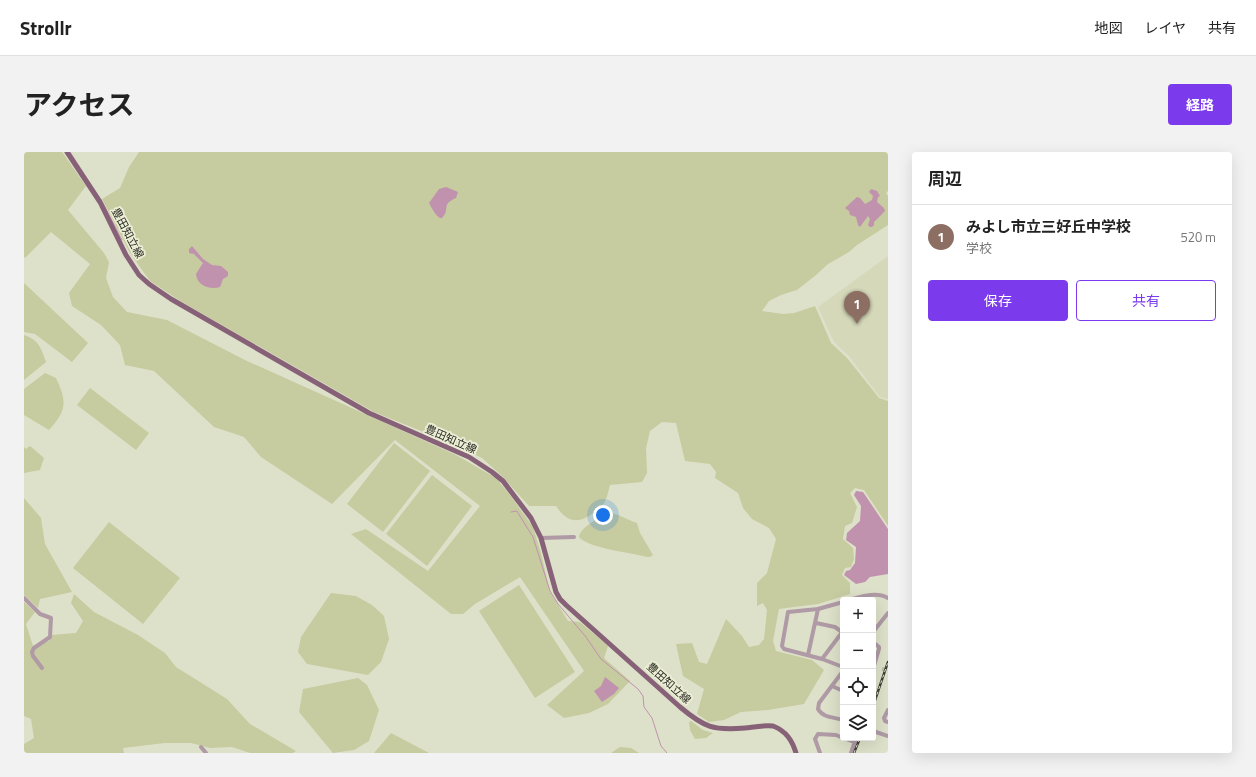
<!DOCTYPE html>
<html lang="ja">
<meta charset="utf-8">
<style>
body{margin:0;font-family:"Titillium Web","Noto Sans JP",sans-serif;background:#f2f2f2;color:#222}
.controls{position:absolute;right:12px;bottom:12px;display:grid;overflow:hidden;border-radius:4px;box-shadow:0 4px 16px #0002}
.controls button{width:36px;height:36px;display:grid;place-items:center;padding:0;border:0;border-bottom:1px solid #e0e0e0;background:#fff;color:#222;font:20px sans-serif}
.you{position:absolute;left:579px;top:363px;width:14px;height:14px;margin:-10px;border:3px solid #fff;border-radius:50%;background:#1a73e8;box-shadow:0 0 0 6px #1a73e833}
.badge{display:grid;place-items:center;width:26px;height:26px;border-radius:50%;background:#7c3aed;color:#fff;font-size:13px;font-weight:700}
.pin{position:absolute;translate:-50% -33px;filter:drop-shadow(0 1px 2px #0008)}
.pin::after{content:'';position:absolute;top:21px;width:14px;height:12px;background:inherit;clip-path:polygon(0 0,100% 0,50% 100%)}
.list{margin:0;padding:0;list-style:none}
h2{display:flex;justify-content:space-between;align-items:center;height:52px;margin:0;padding:0 16px;font-size:17px}
h2 small{font-size:13px;font-weight:400;color:#767676}
.list li{display:grid;grid-template-columns:26px 1fr auto;gap:12px;align-items:center;box-sizing:border-box;height:64px;padding:0 16px;border-top:1px solid #e0e0e0}
.list b{display:block;font-size:15px;white-space:nowrap}
.list p{margin:0;font-size:13px;white-space:nowrap;color:#767676}
.list em{font-size:13px;font-style:normal;color:#767676}
.actions{display:flex;gap:8px;padding:12px 16px}
.actions a{flex:1;padding:9px 0;border:1px solid #7c3aed;border-radius:4px;text-align:center;font-size:14px;color:#7c3aed}
.actions .main{background:#7c3aed;color:#fff}
.icon{flex:none;width:22px;height:22px;fill:none;stroke:currentColor;stroke-width:2;stroke-linecap:round;stroke-linejoin:round}
.map{position:relative;flex:none;width:864px;height:601px;overflow:hidden;border-radius:4px}
header{display:flex;align-items:center;gap:24px;box-sizing:border-box;height:56px;padding:0 20px;background:#fff;border-bottom:1px solid #e0e0e0}
header strong{font-size:19px}
nav{display:flex;gap:22px;margin-inline-start:auto;font-size:14px}
.intro{display:flex;align-items:center;justify-content:space-between;box-sizing:border-box;height:96px;padding:0 24px}
h1{margin:0;font-size:28px}
.button{padding:10px 18px;border-radius:4px;background:#7c3aed;color:#fff;font-size:14px;font-weight:700}
main{display:flex;gap:24px;padding:0 24px}
aside{flex:1;background:#fff;border-radius:4px;box-shadow:0 4px 16px #0002}
.map>svg:first-child{display:block}
.built{fill:#d5d8b9}
.green{fill:#c7cba0}
.water{fill:#c092ae}
.lines{fill:none;stroke-linecap:round;stroke-linejoin:round}
.stream{stroke:#c092ae;stroke-width:1}
.minor-tunnel{stroke:#babca7;stroke-width:4;stroke-dasharray:4 2;stroke-linecap:butt}
.minor{stroke:#af9aa6;stroke-width:4}
.major{stroke:#866177;stroke-width:5}
.rail-casing{stroke:#3f4035;stroke-width:2.5}
.rail{stroke:#eceed6;stroke-width:1;stroke-dasharray:3;stroke-linecap:butt}
.labels{text-anchor:middle;dominant-baseline:central;stroke-width:3.5;stroke-linejoin:round;paint-order:stroke}
.street-label{font-size:11px;fill:#292a21;stroke:#eceed6}
</style>
<header>
<strong>Strollr</strong>
<nav><a>地図</a><a>レイヤ</a><a>共有</a></nav>
</header>
<div class="intro"><h1>アクセス</h1><a class="button">経路</a></div>
<main>
<div class="map">
<svg width="864" height="601" viewBox="0 0 864 601">
<rect width="100%" height="100%" fill="#dee1c9"/>
<path class="built" d="M864,104v143l-8,-2 -31,-41 -15,-14 -16,-35z"/>
<g class="green">
<path d="M0,0h38l24,34 -18,24 36,43 5,9 -3,16 7,19 14,15 40,8 78,40 211,95 40,23 14,17 23,32 8,26 9,39 18,29 12,1 28,24 -4,12 26,23 -22,23 -19,9 -25,5 -17,-13 37,-34 -64,-94 -45,27 -12,10h-12l-100,-80 15,-5 62,42 52,-65 -85,-66 -63,64 -71,-47 -17,-20 -30,-10 -60,-56 -29,-6 -5,-20 -19,-20 -29,-19 -3,-13 21,-29 -39,-32 -26,26 -1,-1z"/>
<path d="M115,0h749v39l-2,2 2,3v29l-31,20 -8,7 -21,12 -12,11 -19,15 -16,5 -12,6 -7,10 21,3 11,-1 21,-7 16,37 16,15 32,40 9,3v125l-24,-36 -9,-2 -5,5 7,14 -5,16 -7,3 -2,13 10,9 1,11 -3,8 -6,1 -3,7 8,8v11l-32,10 -39,5 -6,32 3,10 36,9 12,10 -20,34 -36,6 -27,2 -17,8 -15,2 -12,-8 7,-25 -21,-13 -7,-32 16,-1 7,19 8,2 19,-45 16,17 7,11 10,-2 5,-6 3,-29 -4,-7 -6,3v-23l10,-10 9,-34 -7,-11 -17,-9 -9,-11 -5,-15 -23,-15 1,-6 -6,-8 -25,-3 -9,-38 -14,-1 -12,9 -4,17 1,25 -5,9 -32,3c-2,7 -3,15 -8,21 -2,3 -7,6 -10,8 -16,11 -26,7 -36,-8h-27l-27,-30 -20,-18 -36,-17 -72,-29 -192,-110 -32,-21 -20,-28 -28,-54 18,-11 9,-21z"/>
<path d="M0,131l64,60 -16,19 -37,-28 -11,-2z"/>
<path d="M0,183c15,5 17,13 22,27l-22,18z"/>
<path d="M21,221l11,5c11,24 11,32 -7,52l-25,-15v-26z"/>
<path d="M66,236l59,45 -13,17 -59,-45z"/>
<path d="M370,291l36,28 -47,61 -36,-28z"/>
<path d="M6,294l14,12 -4,12 -16,3v-26l2,2z"/>
<path d="M408,323l40,31 -45,60 -41,-32z"/>
<path d="M0,346l17,20 4,26 27,48 -32,7 -2,9 -14,-13z"/>
<path d="M585,361c11,1 18,7 28,10l3,10 13,22 -3,2h-3c-14,-4 -60,-9 -68,-20 1,-10 22,-20 30,-24z"/>
<path d="M85,370l71,56 -37,46 -70,-56z"/>
<path d="M495,433l56,87 -40,26 -56,-87z"/>
<path d="M307,441l25,3 16,9 12,11 5,23 -8,23 -13,13 -61,-11 -9,-12 3,-15z"/>
<path d="M50,442l20,18 44,23 27,18 11,14 51,32 23,25 46,27 -3,2h-43l-18,-6 -22,1 -19,-5h-26l-42,5 1,5h-100v-9l10,-6 -3,-19 -7,-3v-114l11,10 -9,12 7,22 16,-5 2,-6 25,-2 7,-12 -12,-18z"/>
<path d="M334,526l9,7 12,25 -10,31 -15,9 -21,3 -34,-41 4,-23z"/>
<path d="M667,569l12,9 10,3 -7,5 -11,1 -5,-9 -1,-8z"/>
<path d="M367,581l38,20h-55z"/>
<path d="M596,595l11,1 8,5h-28z"/>
</g>
<g class="water">
<path d="M422,35l12,5 -2,6c-16,7 -5,11 -14,20h-2c-4,-2 -9,-11 -11,-15l10,-14z"/>
<path d="M847,37l6,2 3,5 -2,1 -1,5 7,6 1,3 -11,11v3l-2,2h-2l-2,-2 2,-6 -2,-3 -8,11 -2,-2 -2,-8 -6,-2 -1,-4 -4,-3 12,-11 3,1 5,6 7,-4 1,-4 -4,-4z"/>
<path d="M168,94l11,13 9,6 9,1 7,6v4l-5,3 -3,8c-10,3 -23,-1 -24,-13l7,-11 -9,-9 -5,-1v-4z"/>
<path d="M832,339l7,1 25,37v45l-18,3 -5,5 -9,2 -12,-9 2,-4 4,-1 5,-7 1,-16 -10,-7 1,-7 13,-12 1,-15 -7,-11z"/>
<path d="M581,525l14,11 -5,6 -12,8 -8,-11 7,-5z"/>
</g>
<g class="lines">
<g class="stream">
<path d="M46,0l33,51 19,37"/>
<path d="M487,360l6,-1 1,2 15,24 17,54 8,13 28,33 15,22 37,30 5,7 1,11 8,11 9,28 6,7"/>
</g>
<path class="minor-tunnel" d="M858,517l6,1"/>
<g class="minor">
<path d="M517,386l33,-1"/>
<path d="M0,446l16,16 11,4 -1,19 -16,11 -2,4 1,4 9,12"/>
<path d="M825,448c11,-3 28,-9 39,-2"/>
<path d="M819,450l-25,7 -30,3 -6,34 2,3 38,10 21,8"/>
<path d="M792,471l19,4 7,5"/>
<path d="M849,480l15,-19"/>
<path d="M849,490l6,5v2l-6,20"/>
<path d="M784,503l10,-46"/>
<path d="M798,507l21,-28"/>
<path d="M819,519l-24,32 -1,6c5,9 16,8 25,11"/>
<path d="M808,534l11,5"/>
<path d="M864,558l-4,8 1,3 3,1"/>
<path d="M849,579l15,5"/>
<path d="M820,586l11,4"/>
<path d="M177,595l5,6"/>
<path d="M796,601l-5,-14 3,-5 18,1 7,3"/>
<path d="M827,601l5,-15"/>
</g>
<path class="major" d="M43,0l33,50 26,53 13,20 10,9 22,15 198,114 100,44 23,15 11,9 28,37 10,20 15,54 4,7 6,6 114,102c24,20 33,24 65,21 9,-1 18,-3 28,-2 13,5 19,14 23,27"/>
<defs>
<g id="rail">
<path d="M849,554l15,-44"/>
<path d="M830,601l6,-15"/>
</g>
</defs>
<use href="#rail" class="rail-casing"/>
<use href="#rail" class="rail"/>
</g>
<g class="labels">
<g class="street-label">
<text transform="translate(104 81) rotate(62)">豊田知立線</text>
<text transform="translate(427 287) rotate(24)">豊田知立線</text>
<text transform="translate(645 531) rotate(42)">豊田知立線</text>
</g>
</g>
</svg>
<div class="controls">
<button>+</button>
<button>−</button>
<button><svg class="icon" aria-label="locate" viewBox="0 0 24 24"><circle cx="12" cy="12" r="6"/><path d="M12 2v4M12 18v4M2 12h4M18 12h4"/></svg></button>
<button><svg class="icon" aria-label="layers" viewBox="0 0 24 24"><path d="M12 4l9 5-9 5-9-5zM3 14l9 5 9-5"/></svg></button>
</div>
<div class="you"></div>
<div class="pin badge" style="left:833px;top:172px;background:#8d6e63">1</div>
</div>
<aside>
<h2>周辺<small></small></h2>
<ul class="list">
<li><span class="badge" style="background:#8d6e63">1</span><div><b>みよし市立三好丘中学校</b><p>学校</p></div><em>520 m</em></li>
</ul>
<div class="actions"><a class="main">保存</a><a>共有</a></div>
</aside>
</main>
